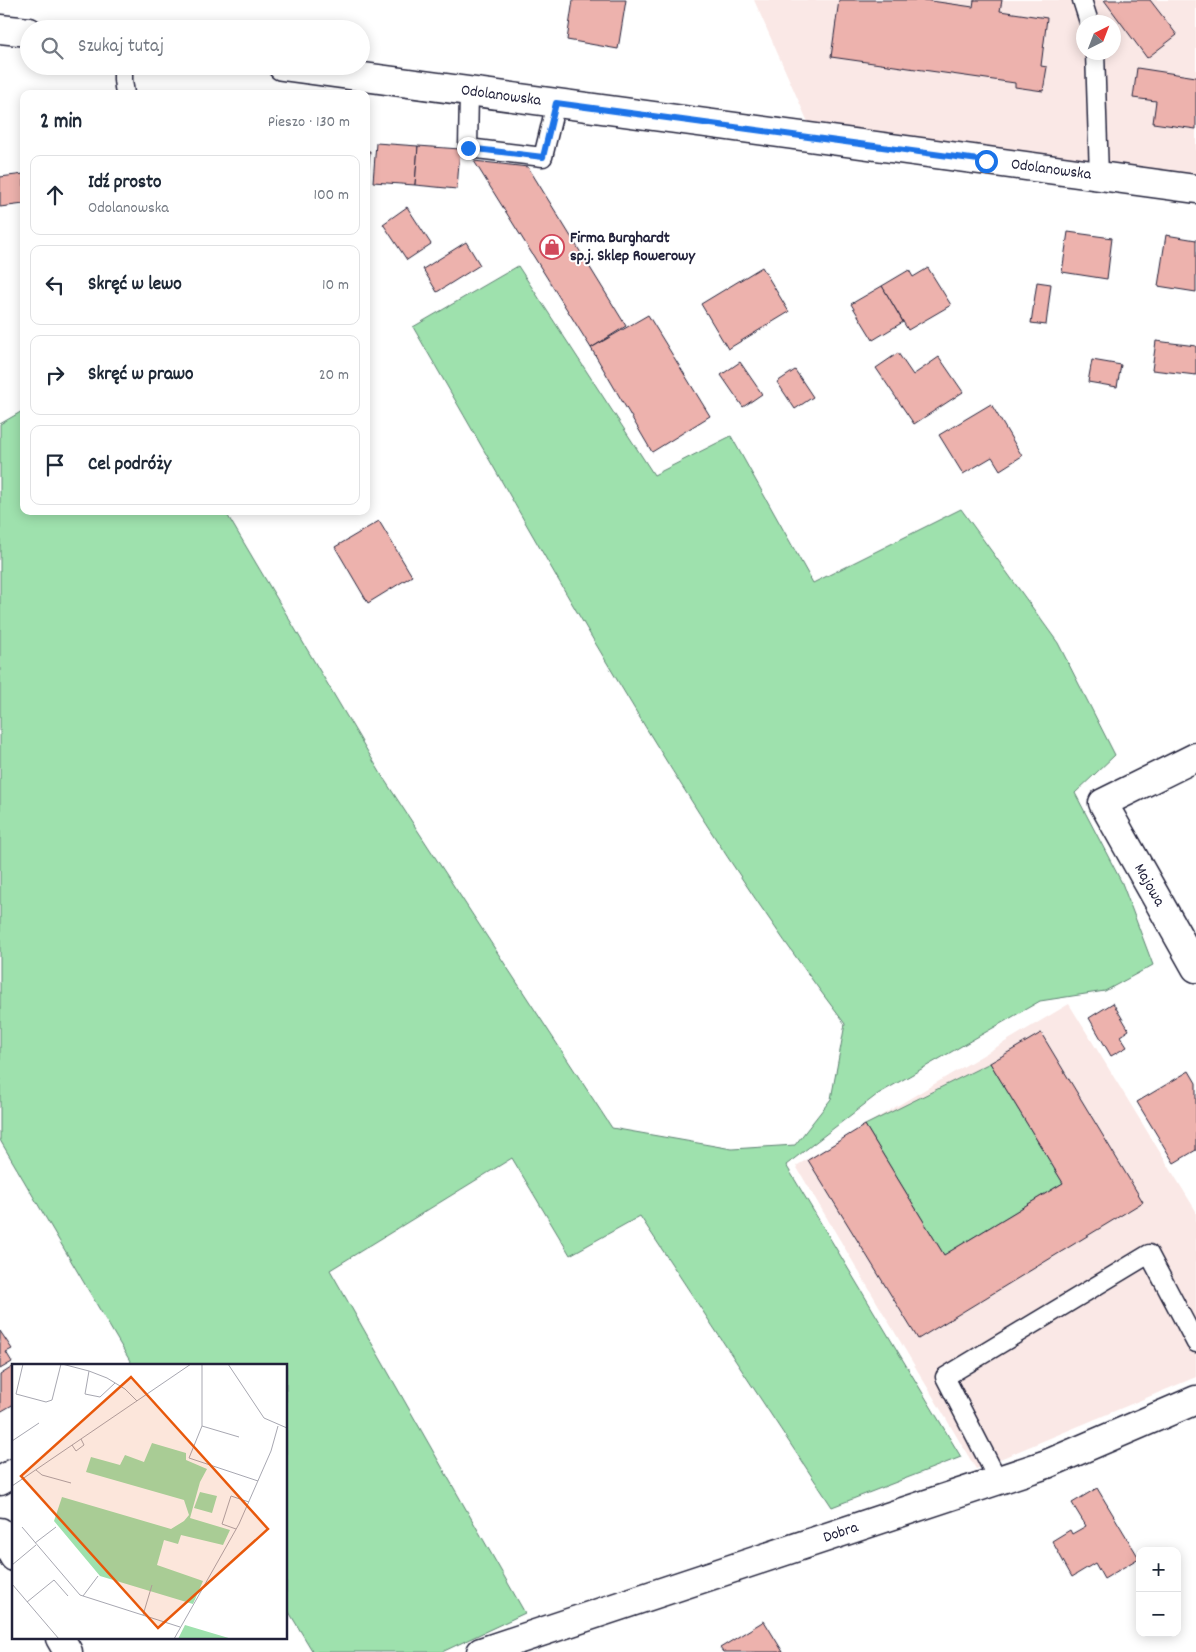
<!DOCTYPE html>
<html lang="pl">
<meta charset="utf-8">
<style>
body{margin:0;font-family:Dekko,sans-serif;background:#f6f6f7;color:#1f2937}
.controls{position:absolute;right:15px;bottom:15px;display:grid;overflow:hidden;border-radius:10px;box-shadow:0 2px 12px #0003}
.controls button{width:45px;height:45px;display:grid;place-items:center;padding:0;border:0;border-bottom:1px solid #e0e1e3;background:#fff;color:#1f2937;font:25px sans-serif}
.compass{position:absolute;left:1076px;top:15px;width:45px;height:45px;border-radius:50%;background:#fff;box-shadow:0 2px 12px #0003;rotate:42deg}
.stop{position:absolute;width:15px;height:15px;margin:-11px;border:4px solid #1a73e8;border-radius:50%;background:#fff}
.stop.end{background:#1a73e8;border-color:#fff;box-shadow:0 1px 5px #0008}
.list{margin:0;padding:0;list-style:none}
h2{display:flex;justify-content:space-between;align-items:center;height:65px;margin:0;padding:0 20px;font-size:21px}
h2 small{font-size:16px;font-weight:400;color:#747a83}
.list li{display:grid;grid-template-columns:32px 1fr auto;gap:15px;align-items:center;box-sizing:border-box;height:80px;margin:0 10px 10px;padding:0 10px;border:1px solid #e0e1e3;border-radius:10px}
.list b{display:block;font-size:19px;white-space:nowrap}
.list p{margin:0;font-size:16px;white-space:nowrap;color:#747a83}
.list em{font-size:16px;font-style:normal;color:#747a83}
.icon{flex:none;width:28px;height:28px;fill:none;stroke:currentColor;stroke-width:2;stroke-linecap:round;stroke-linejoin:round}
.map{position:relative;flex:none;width:1196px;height:1652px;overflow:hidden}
.search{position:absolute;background:#fff;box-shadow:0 2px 12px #0003;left:20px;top:20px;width:350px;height:55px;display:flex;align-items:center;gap:12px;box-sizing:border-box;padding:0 18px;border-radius:28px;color:#747a83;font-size:19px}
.panel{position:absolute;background:#fff;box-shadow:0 2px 12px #0003;left:20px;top:90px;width:350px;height:425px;border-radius:10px}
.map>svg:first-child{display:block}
.built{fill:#fae8e6;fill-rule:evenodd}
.green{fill:#9ee1ad;stroke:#608274}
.building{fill:#edb2ad;stroke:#22223b}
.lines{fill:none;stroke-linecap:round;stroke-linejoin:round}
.lane-casing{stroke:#22223b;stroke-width:21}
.street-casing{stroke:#22223b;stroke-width:31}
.secondary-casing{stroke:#22223b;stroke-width:31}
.lane{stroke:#fff;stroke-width:18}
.street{stroke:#fff;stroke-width:28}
.secondary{stroke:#fff;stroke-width:28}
.route{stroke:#1a73e8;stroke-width:6}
.labels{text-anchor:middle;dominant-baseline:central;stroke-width:4;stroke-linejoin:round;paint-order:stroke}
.street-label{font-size:16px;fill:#22223b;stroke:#fff}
.poi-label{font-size:16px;font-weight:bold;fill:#22223b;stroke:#fff;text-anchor:start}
.inset-road{fill:none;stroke:#a7a7b1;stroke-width:1}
.view{fill:#e8590c;fill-opacity:0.15;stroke:#e8590c;stroke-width:2.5}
.inset-edge{fill:none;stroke:#22223b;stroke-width:2.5}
</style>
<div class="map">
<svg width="1196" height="1652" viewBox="0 0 1196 1652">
<rect width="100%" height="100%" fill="#fff"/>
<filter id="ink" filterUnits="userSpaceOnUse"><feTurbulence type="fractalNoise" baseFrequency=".02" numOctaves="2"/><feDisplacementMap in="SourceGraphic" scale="10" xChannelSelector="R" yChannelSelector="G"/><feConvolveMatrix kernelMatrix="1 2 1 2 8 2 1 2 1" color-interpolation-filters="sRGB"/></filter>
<g filter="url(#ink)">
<g class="built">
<path d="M754,0h442v189l-381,-51zM1084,22h30v30h-30z"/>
<path d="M1069,1004l127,207v166l-220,92 -180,-303z"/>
</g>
<g class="green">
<path d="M518,266l136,209 77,-39 82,147 148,-74 97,134 57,112 -40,38 47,90 31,82 -48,26 -65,10 -162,93 -92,71 175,292 -129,50 -192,-291 -70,39 -58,-97 -182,112 195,343 -83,39h-129l-27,-45v-241h-153l-133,-226v-716l24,-14v101h201l159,268 228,349 120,21 63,-4 36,-46 14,-75c-164,-216 -296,-463 -432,-697z"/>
<path d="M990,1063l73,120 -119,72 -79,-130z"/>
</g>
<g class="building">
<path d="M573,0h53l-8,49 -51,-9z"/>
<path d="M839,0h85l49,7 1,-7h28l-2,11 47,7 -6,48 6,1 -4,24 -28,-4v-4l-184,-26z"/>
<path d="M1104,0h46l27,35 -30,23z"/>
<path d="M1137,68l59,9v52l-43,-6 3,-22 -23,-3z"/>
<path d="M376,143l42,3 -3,39 -42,-3z"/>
<path d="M418,146l42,3 -3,40 -42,-4z"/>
<path d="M366,151h4l-3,36h-1z"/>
<path d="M474,161l54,6 98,159 -35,22z"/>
<path d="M24,174v30l-24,3v-30z"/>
<path d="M407,207l24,37 -24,16 -24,-36z"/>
<path d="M1068,232l44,6 -5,41 -45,-7z"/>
<path d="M1166,235l30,5v52l-38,-6z"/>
<path d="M466,242l14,23 -43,27 -14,-23z"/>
<path d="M762,267l27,45 -61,37 -27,-45z"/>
<path d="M928,268l23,37 -43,25 -26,-44 27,-16 4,7z"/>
<path d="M1037,282l14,2 -5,41 -15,-2z"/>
<path d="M882,286l21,36 -30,18 -22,-36z"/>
<path d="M648,315l62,101 -58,36 -61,-104z"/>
<path d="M1156,341l40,5v29l-44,-5z"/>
<path d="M898,353l15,22 26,-18 24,35 -49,32 -38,-56z"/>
<path d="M1092,360l29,5 -4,22 -29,-5z"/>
<path d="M740,362l22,32 -19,13 -22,-32z"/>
<path d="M795,370l18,27 -18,12 -18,-27z"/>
<path d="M991,404l31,52 -22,14 -8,-13 -29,17 -24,-39z"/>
<path d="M379,521l33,55 -44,27 -33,-56z"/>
<path d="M1113,1003l16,27 -9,6 7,11 -16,9 -22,-38z"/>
<path d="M1041,1033l102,169 -225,137 -110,-179 57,-35 79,130 119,-72 -73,-120z"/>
<path d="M1189,1071l7,12v67l-22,13 -37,-61z"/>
<path d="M0,1331l12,18 -6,3 6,10 -12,7z"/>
<path d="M14,1366v38l-14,8v-37z"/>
<path d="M1097,1488l42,70 -35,21 -9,-16 -23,14 -20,-36 18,-11 2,4 14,-8 -14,-23z"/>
<path d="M764,1621l19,31h-60l-3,-4z"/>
</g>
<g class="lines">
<defs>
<g id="lane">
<path d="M1082,0l7,22"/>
<path d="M1095,52l4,124"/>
<path d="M123,66v14l2,14"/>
<path d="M469,92l-1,56 75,9 13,-54"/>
<path d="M998,1480l-53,-103 204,-123 47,89"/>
</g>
<g id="street">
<path id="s1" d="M1196,757l-93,46 93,165"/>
<path d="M0,1481l14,-8"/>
<path d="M0,1532l14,25"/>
<path d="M60,1638l8,14"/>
<path id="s2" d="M481,1652l566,-188 149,-64"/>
</g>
<g id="secondary">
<path d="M0,29l29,3"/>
<path id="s3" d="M282,66l914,123"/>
</g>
</defs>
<use href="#lane" class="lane-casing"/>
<use href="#street" class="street-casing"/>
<use href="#secondary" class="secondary-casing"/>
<use href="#lane" class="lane"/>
<use href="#street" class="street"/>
<use href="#secondary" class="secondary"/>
</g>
</g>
<g class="lines" filter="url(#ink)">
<path class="route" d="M468,148l75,9 13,-54 430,58"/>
</g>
<defs>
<symbol id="shop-ring" viewBox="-11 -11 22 22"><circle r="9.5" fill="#fff" stroke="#d1495b" stroke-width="1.5"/><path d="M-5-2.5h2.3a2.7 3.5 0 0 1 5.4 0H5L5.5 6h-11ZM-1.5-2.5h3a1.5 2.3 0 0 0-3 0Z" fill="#d1495b"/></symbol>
</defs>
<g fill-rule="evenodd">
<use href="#shop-ring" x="538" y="233" width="28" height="28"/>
</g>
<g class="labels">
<g class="street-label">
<text stroke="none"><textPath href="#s3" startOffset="221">Odolanowska</textPath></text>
<text stroke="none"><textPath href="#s3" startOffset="776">Odolanowska</textPath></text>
<text stroke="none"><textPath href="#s1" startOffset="198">Majowa</textPath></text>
<text stroke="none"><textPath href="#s2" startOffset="379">Dobra</textPath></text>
</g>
<g class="poi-label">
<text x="570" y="238">Firma Burghardt<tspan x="570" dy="18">sp.j. Sklep Rowerowy</tspan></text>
</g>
</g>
<g transform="translate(12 1364)">
<rect width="275" height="275" fill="#fff"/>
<path d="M140,79l34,10v7l21,9 -7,13 -10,36 40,12 -7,15 -42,-10 -3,9 -14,-4 -7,25 46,16 -10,23 -93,-28 -46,-55 8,-24 109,32 13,-8 5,-6 -5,-15 -98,-28 5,-15 29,8 5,-10 19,7zM188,128l17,4 -5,17 -18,-5zM173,261l47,14h-54z" fill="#9ee1ad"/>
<path class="inset-road" d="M11,0l-7,30 30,8 6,-2 9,-36M50,0l27,7M190,0v62l-13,32 69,23M216,0l36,54 23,10M103,19l-15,14 -15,-3 4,-23 18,7 18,11 12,12M190,62l37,11M0,77l27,-18M60,81l4,6 8,-6 -3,-6M24,106l6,5 29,8M0,122l179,-122M10,163l58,68 100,32M224,165l-14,-5 9,-28 18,6M23,179l21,-16M0,201l24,-20M0,220l47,55M71,232l15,-20M15,238l27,-22 14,16M131,251l9,-30M162,275l65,-115 32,-73 7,-25"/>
<path class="view" d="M119,13l137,152 -110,99 -137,-152z"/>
<rect width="275" height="275" class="inset-edge"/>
</g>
</svg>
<div class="controls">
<button>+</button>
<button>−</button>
</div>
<svg class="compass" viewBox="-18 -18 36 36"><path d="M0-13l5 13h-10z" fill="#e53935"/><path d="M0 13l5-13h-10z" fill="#747a83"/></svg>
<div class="stop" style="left:986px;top:161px"></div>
<div class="stop end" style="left:468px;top:148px"></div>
<div class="search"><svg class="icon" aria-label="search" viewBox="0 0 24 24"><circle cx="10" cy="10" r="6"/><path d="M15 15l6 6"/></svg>Szukaj tutaj</div>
<section class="panel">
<h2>2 min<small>Pieszo · 130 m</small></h2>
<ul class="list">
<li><svg class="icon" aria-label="ahead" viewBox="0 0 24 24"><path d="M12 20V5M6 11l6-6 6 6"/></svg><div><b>Idź prosto</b><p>Odolanowska</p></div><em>100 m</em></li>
<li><svg class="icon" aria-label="left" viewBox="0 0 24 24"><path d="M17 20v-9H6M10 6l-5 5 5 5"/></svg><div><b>Skręć w lewo</b></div><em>10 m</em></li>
<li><svg class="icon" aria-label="right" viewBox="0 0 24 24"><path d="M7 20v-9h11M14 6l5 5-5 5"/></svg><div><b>Skręć w prawo</b></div><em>20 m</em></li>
<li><svg class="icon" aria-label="arrive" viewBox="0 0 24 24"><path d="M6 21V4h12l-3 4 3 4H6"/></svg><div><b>Cel podróży</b></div></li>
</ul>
</section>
</div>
